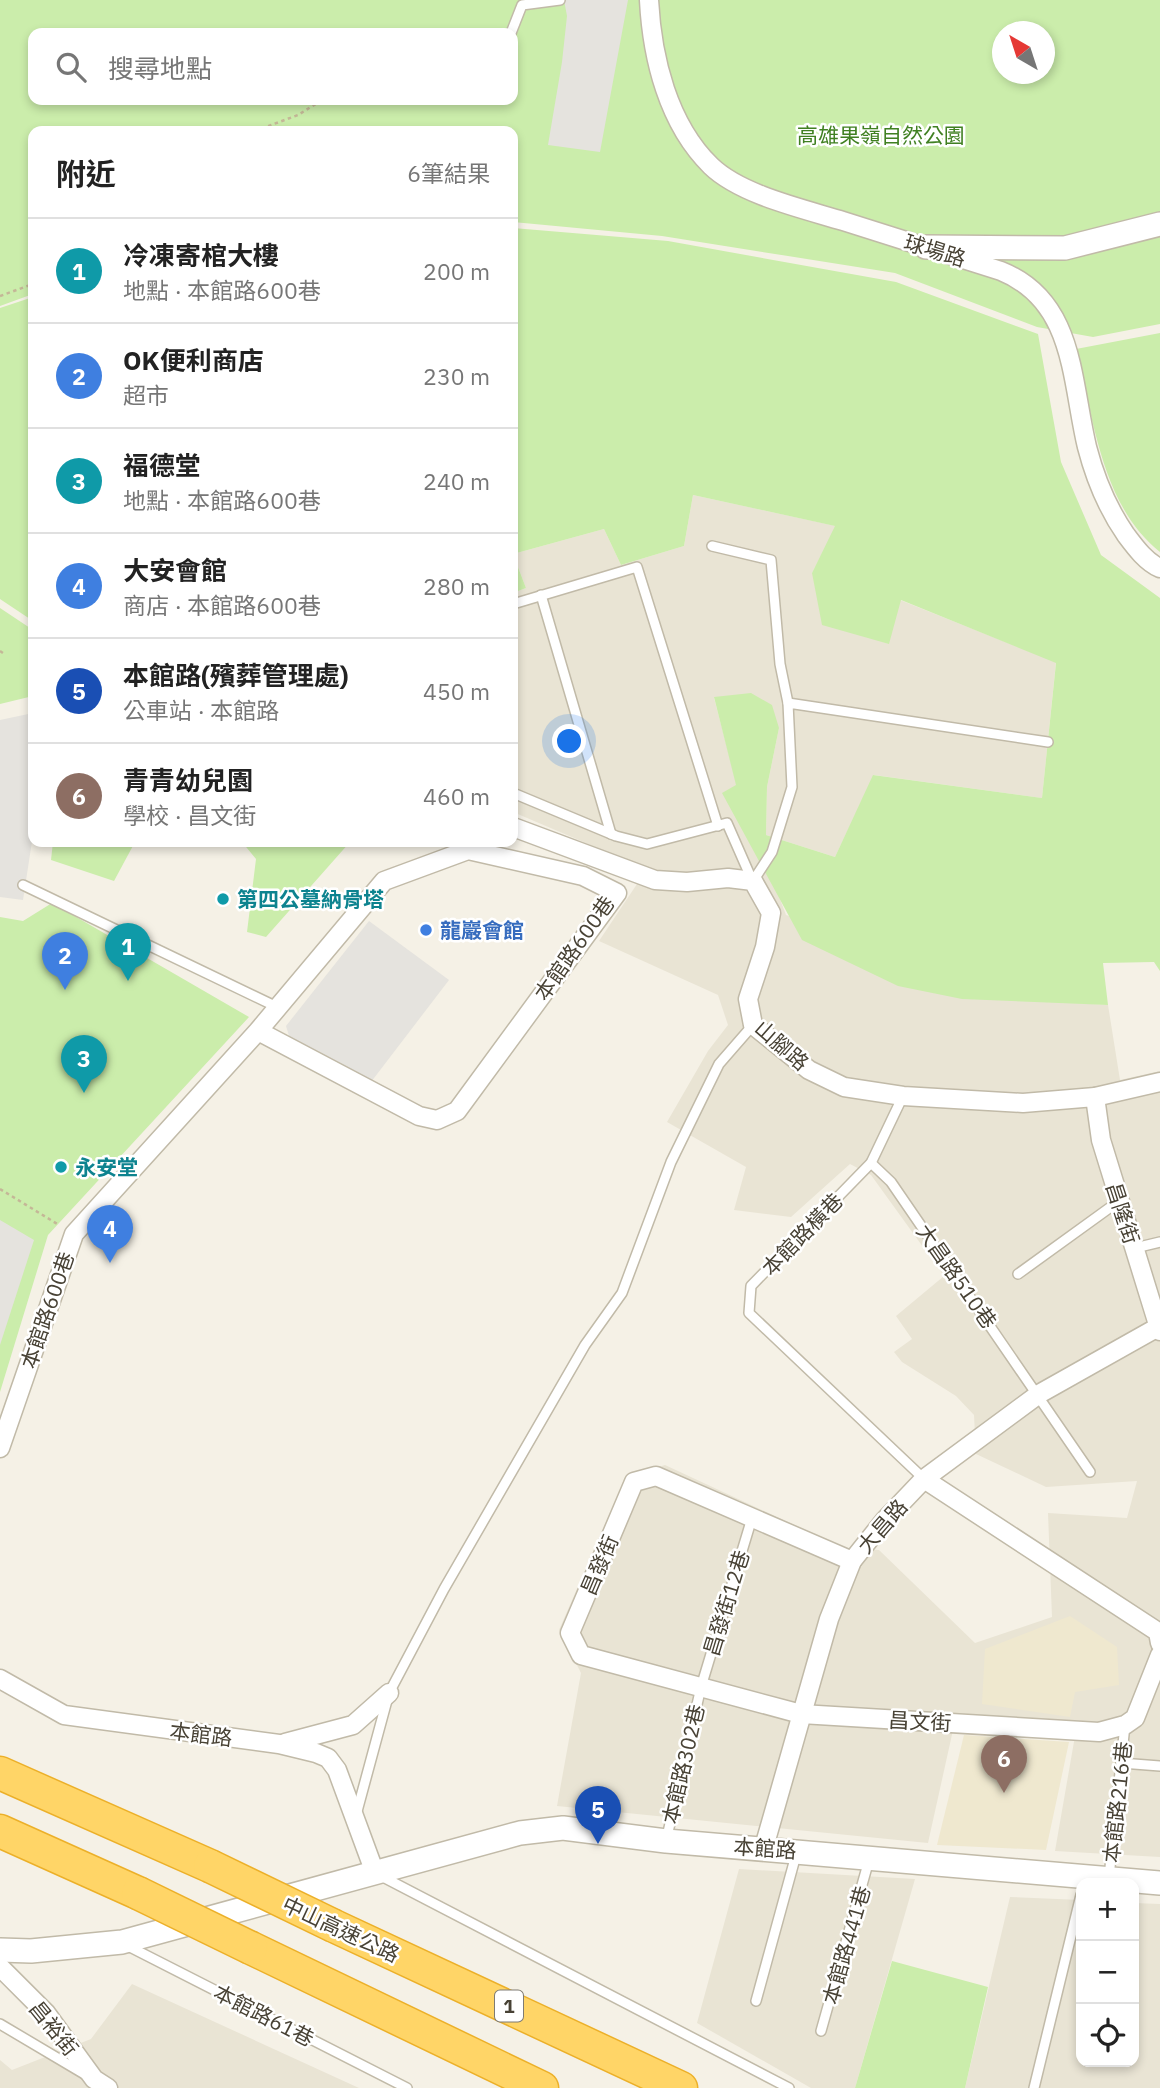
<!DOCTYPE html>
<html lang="zh-TW">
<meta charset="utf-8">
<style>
body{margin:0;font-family:"IBM Plex Sans","Noto Sans TC",sans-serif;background:#f2f2f2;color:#222}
.controls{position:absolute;right:21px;bottom:21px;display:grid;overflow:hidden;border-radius:14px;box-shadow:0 4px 10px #0003}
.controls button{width:63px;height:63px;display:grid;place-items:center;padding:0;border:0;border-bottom:2px solid #e0e0e0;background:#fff;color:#222;font:35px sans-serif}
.compass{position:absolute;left:992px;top:21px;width:63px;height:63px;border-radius:50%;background:#fff;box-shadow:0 4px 10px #0003;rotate:321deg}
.you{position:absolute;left:570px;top:742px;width:24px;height:24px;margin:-18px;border:5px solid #fff;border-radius:50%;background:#1a73e8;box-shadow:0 0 0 10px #1a73e833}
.badge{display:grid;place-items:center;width:46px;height:46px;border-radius:50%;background:#7c3aed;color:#fff;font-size:23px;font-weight:700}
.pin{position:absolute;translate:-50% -58px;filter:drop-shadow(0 2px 4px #0008)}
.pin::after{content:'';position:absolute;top:37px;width:24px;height:21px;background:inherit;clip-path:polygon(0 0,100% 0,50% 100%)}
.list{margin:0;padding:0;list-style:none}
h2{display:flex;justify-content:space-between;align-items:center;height:91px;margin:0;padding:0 28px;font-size:30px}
h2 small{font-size:23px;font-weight:400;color:#767676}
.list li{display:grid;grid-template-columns:46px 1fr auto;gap:21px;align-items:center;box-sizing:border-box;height:105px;padding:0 28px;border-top:2px solid #e0e0e0}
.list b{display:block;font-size:26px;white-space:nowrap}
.list p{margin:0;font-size:23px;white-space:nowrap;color:#767676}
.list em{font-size:23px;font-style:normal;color:#767676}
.icon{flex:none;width:38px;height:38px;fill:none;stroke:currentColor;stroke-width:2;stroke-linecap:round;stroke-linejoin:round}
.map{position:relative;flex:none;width:1160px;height:2088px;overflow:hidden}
.search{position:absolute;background:#fff;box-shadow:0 4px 10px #0003;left:28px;top:28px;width:490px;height:77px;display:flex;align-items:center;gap:18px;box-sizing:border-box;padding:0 24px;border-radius:14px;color:#767676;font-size:26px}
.panel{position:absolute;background:#fff;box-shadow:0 4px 10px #0003;left:28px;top:126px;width:490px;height:721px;border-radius:14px}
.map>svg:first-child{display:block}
.residential{fill:#e9e4d4}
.education{fill:#efe8cf}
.green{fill:#cbedab;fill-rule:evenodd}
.parking{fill:#e5e3de}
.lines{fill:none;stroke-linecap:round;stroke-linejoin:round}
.service-casing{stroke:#c1baa8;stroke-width:12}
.minor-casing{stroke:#c1baa8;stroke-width:21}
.tertiary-casing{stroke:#c1baa8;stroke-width:26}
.motorway-casing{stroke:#ecb029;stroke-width:35}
.path{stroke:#c4b797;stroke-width:2.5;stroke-dasharray:3.5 3.5;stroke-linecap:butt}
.service{stroke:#fff;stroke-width:9}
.minor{stroke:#fff;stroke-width:18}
.tertiary{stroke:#fff;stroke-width:23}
.motorway{stroke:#ffd567;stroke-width:32}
.motorway-bridge-casing{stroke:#ecb029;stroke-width:35;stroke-linecap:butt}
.motorway-bridge{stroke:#ffd567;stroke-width:32}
.culture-dot{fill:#0f9aa8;stroke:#fff;stroke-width:2.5}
.shop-dot{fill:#3f7fe0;stroke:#fff;stroke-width:2.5}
.labels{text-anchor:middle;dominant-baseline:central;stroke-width:5;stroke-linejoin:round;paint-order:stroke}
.shield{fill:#fff;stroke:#7f7b72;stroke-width:2}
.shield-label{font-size:19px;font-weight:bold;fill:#484235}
.park-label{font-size:21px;fill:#408022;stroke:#fff}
.street-label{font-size:21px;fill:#484235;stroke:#fff}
.culture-label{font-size:21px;font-weight:bold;fill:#0d838f;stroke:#fff;text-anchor:start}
.shop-label{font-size:21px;font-weight:bold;fill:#366cbe;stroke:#fff;text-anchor:start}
</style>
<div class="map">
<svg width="1160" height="2088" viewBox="0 0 1160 2088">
<rect width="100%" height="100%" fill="#f5f1e6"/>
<g class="residential">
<path d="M693,495l143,31 -24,47 88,27 156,62 -14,136 -168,-23 -39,82 -69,-22 1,-48 12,-59 -65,-30 23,87 49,130 261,86 61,4 12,75 40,-9v786l-105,-6 20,-115 -122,-6 -25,113 -371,-37 24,-133 -22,-43 67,-153 39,-12 179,83 35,2 96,93 77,-26 -4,-104 79,5 10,-37 -91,6 -70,-33 -2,-39 -18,-19 -54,-34 -8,-10 18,-13 -16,-23 48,-40 -73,-101 -21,-11 -59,53 -57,-7 12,-43 -79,-45 41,-71 20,-26 -10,-30 -119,-54 48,-72 -134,-57v-219l13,-5 -13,-34 91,-25 17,36 63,-19z"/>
<path d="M739,1869l176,10 -60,209h-44l-114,-65z"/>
<path d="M1010,1897l71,3v162h53v-159l26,1v184h-195z"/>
<path d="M132,1984l227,104h-359v-28l12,10 79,-31z"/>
</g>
<g class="education">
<path d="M1070,1616l47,31 2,38 -44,7 -5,25 -88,-13 3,-55z"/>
<path d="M964,1735l105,7 -23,108 -109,-5z"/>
</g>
<g class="green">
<path d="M0,0h1160v324l-67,13 -56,-10 -142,-54 -233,-37 -149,-14v-91h-480v163l-33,12zM1002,32h42v42h-42zM33,33h480v67h-480z"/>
<path d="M513,228l155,13 228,41 142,52 23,128 40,93 59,43v373l-6,-9 -51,1 5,42 -146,-6 -64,-13 -96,-46 -80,-147 14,-8 -22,-88 37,-4 21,12 7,23 -12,59 -1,48 69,22 38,-82 169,23 14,-135 -155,-63 -12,44 -67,-19 -10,-52 23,-47 -142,-31 -9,51 -63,19 -17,-36 -91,25 13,34 -13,5z"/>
<path d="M33,297v324l-33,-22v-291z"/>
<path d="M1160,333v219c-59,-47 -66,-133 -84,-203z"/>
<path d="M0,608l33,22v66l-33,8z"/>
<path d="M53,842h82l-21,39 -63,-21z"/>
<path d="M242,842h108l-84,95 -19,-5 9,-73z"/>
<path d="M52,903l197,114 -201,218 -48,157v-475l23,4z"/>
<path d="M892,1961l96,26 -23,101h-110z"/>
</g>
<g class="parking">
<path d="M564,0h64l-28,152 -52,-7 14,-83 5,-46z"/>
<path d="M33,713v122l-10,65 -23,-3v-177z"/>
<path d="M369,921l80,59 -78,102 -81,-43 -4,-13z"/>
<path d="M0,1220l34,20 -34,105z"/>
</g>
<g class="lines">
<defs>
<g id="service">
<path d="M511,33l11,-28 38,-5"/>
<path d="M712,546l59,14 9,104 8,39"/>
<path d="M541,595l70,239"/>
<path d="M513,604l124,-37 81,259"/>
<path d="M513,793l103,43 31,8 80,-21 25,57"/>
<path d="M753,881l19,-29 20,-65 -4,-84 260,39"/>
<path d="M23,885l254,122"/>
<path d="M903,1096l-32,67 -120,123 -2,27 175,166"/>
<path d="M871,1163l20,19 199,290"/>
<path d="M1135,1248l25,-6"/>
<path d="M1018,1274l101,-73"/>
<path d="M1121,1763l39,3"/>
<path d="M356,1815l33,-122 55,-104 141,-244 37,-52 49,-131 48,-98 34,-39"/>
<path d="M666,1841l35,-154 51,-169"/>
<path d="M381,1876l408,212"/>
<path d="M1109,1877l16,-152"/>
<path d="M126,1945l281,143"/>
<path d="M756,2001l40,-146"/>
<path d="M0,2024l86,51"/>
<path d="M821,2031l48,-171"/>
<path d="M1034,2088l47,-193"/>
</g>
<g id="minor">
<path d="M649,0c3,58 19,124 62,166 30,29 93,43 132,55 53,17 105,33 158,50 74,30 70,109 86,176 8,31 21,62 39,88 9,12 20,27 34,33"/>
<path d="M513,827l142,53 32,2 41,-4 25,3 18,32 -6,34 -17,52 5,26 56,45 35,17 59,9 120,7 72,-6 65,-15"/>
<path d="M1095,1097l6,43 59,191"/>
<path d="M0,1448l74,-214 184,-203 126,-150 84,-31 115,26 34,17 -160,218 -20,9 -18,-4 -161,-85"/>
<path d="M924,1479l234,153 2,11"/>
<path d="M852,1561l-196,-85 -22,6 -64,151 11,22 220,59 298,18 26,-7 10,-7 25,-63"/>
<path d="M0,1679l64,36 215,29 37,9 12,5 9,12 38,103"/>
<path d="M285,1743l68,-18 36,-32"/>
<path d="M764,1847l65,-228 23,-58 32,-40 40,-42 115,-85 121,-68"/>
<path d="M0,1967l46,46 48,66 14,9"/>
</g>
<g id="tertiary">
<path d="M926,247l139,1 95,-24"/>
<path d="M0,1950l31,1 91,-9 398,-109 43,-5 103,13 494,42"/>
</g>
<g id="motorway">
<path d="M0,1773l210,93"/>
<path d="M0,1831l138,62"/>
<path d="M334,1926l347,162"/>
<path d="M251,1948l291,140"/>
</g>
</defs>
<use href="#service" class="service-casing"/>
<use href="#minor" class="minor-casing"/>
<use href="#tertiary" class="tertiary-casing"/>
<use href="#motorway" class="motorway-casing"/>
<g class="path">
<path d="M255,131l43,-16 24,-15"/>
<path d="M0,296l33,-12"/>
<path d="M0,651l3,2"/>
<path d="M0,1189l59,36"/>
</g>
<use href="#service" class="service"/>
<use href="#minor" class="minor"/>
<use href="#tertiary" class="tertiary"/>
<use href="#motorway" class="motorway"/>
<defs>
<g id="motorway-bridge">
<path d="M210,1866l124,60"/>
<path d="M138,1893l113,55"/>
</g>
</defs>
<use href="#motorway-bridge" class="motorway-bridge-casing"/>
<use href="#motorway-bridge" class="motorway-bridge"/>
</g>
<g class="culture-dot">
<circle cx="223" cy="899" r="7"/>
<circle cx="61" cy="1167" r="7"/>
</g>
<circle class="shop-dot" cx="426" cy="930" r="7"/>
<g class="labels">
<rect class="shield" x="495" y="1990.5" width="28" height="31" rx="5"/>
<g class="shield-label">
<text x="509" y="2006">1</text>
</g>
<g class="park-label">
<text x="881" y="135">高雄果嶺自然公園</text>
</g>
<g class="street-label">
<text transform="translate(935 250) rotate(17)">球場路</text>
<text transform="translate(574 948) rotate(-55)">本館路600巷</text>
<text transform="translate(782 1045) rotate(41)">山腳路</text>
<text transform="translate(1123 1213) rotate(72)">昌隆街</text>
<text transform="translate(802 1234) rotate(-46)">本館路橫巷</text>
<text transform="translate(957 1276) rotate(55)">大昌路510巷</text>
<text transform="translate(47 1310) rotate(-71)">本館路600巷</text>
<text transform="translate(882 1526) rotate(-49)">大昌路</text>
<text transform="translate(599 1565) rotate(-67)">昌發街</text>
<text transform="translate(726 1603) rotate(-73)">昌發街12巷</text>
<text transform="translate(920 1721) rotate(3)">昌文街</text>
<text transform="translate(201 1734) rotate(7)">本館路</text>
<text transform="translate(683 1764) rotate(-77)">本館路302巷</text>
<text transform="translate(1117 1802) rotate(-84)">本館路216巷</text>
<text transform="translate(765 1848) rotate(4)">本館路</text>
<text transform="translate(341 1929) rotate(25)">中山高速公路</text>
<text transform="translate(846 1945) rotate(-74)">本館路441巷</text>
<text transform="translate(264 2015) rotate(27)">本館路61巷</text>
<text transform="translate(54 2028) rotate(51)">昌裕街</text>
</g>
<g class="culture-label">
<text x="237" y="899">第四公墓納骨塔</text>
<text x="75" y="1167">永安堂</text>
</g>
<g class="shop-label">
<text x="440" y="930">龍巖會館</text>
</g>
</g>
</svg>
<div class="controls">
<button>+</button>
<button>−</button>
<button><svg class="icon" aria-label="locate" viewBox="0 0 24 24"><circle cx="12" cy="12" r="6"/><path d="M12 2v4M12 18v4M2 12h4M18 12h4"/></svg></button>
</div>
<svg class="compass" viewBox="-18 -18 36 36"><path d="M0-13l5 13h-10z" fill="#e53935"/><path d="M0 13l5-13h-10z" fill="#767676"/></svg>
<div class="you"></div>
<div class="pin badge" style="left:128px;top:981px;background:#0f9aa8">1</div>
<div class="pin badge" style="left:65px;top:990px;background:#3f7fe0">2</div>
<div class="pin badge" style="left:84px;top:1093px;background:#0f9aa8">3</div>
<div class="pin badge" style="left:110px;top:1263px;background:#3f7fe0">4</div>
<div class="pin badge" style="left:598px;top:1844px;background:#1a4fb4">5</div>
<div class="pin badge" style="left:1004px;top:1793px;background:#8d6e63">6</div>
<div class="search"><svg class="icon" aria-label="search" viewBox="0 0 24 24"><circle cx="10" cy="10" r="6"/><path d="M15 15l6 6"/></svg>搜尋地點</div>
<section class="panel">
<h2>附近<small>6筆結果</small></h2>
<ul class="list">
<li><span class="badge" style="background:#0f9aa8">1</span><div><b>冷凍寄棺大樓</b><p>地點 · 本館路600巷</p></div><em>200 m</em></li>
<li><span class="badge" style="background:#3f7fe0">2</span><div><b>OK便利商店</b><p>超市</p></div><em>230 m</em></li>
<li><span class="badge" style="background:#0f9aa8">3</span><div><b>福德堂</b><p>地點 · 本館路600巷</p></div><em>240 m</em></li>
<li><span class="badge" style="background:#3f7fe0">4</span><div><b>大安會館</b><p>商店 · 本館路600巷</p></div><em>280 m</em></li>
<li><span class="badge" style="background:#1a4fb4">5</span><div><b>本館路(殯葬管理處)</b><p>公車站 · 本館路</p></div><em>450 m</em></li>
<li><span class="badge" style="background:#8d6e63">6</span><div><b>青青幼兒園</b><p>學校 · 昌文街</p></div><em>460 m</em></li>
</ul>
</section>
</div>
